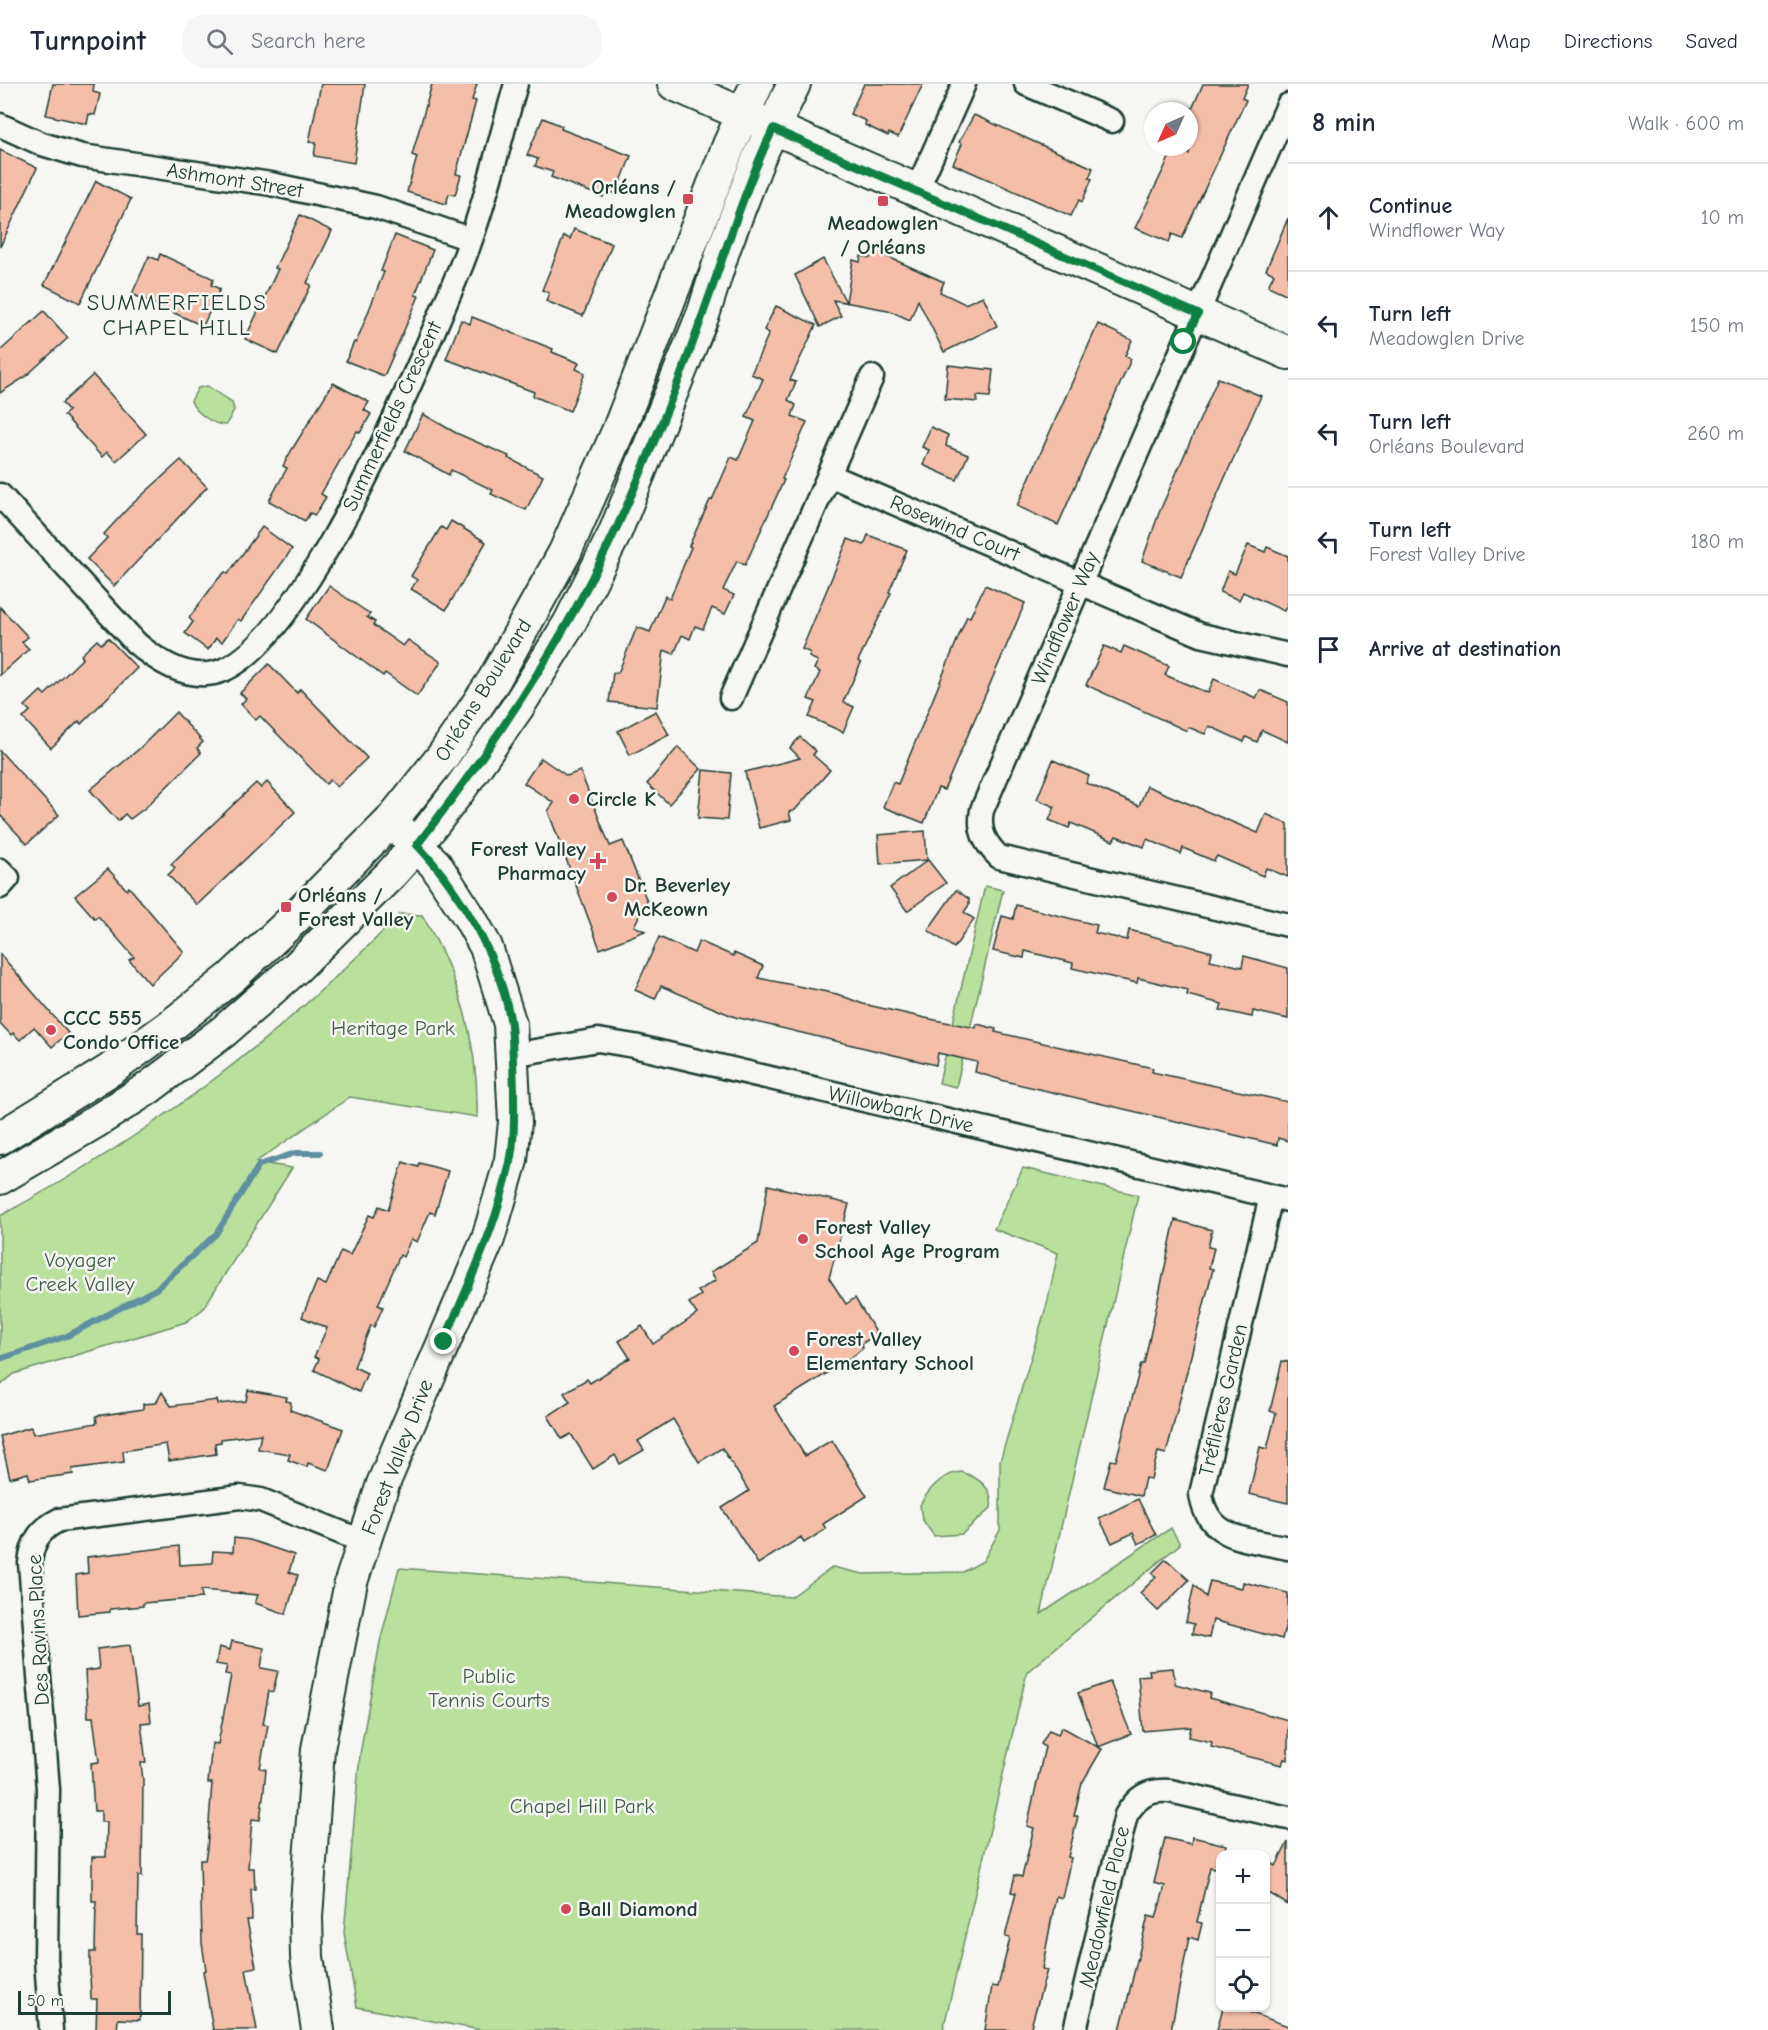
<!DOCTYPE html>
<meta charset="utf-8">
<style>
body{margin:0;font-family:"Comic Neue",sans-serif;background:#f6f6f7;color:#1f2937}
.controls{position:absolute;right:18px;bottom:18px;display:grid;overflow:hidden;border-radius:12px;box-shadow:0 2px 4px #0004}
.controls button{width:54px;height:54px;display:grid;place-items:center;padding:0;border:0;border-bottom:2px solid #e0e1e3;background:#fff;color:#1f2937;font:30px sans-serif}
.compass{position:absolute;left:1144px;top:18px;width:54px;height:54px;border-radius:50%;background:#fff;box-shadow:0 2px 4px #0004;rotate:225deg}
.scale{position:absolute;left:18px;bottom:15px;width:153px;box-sizing:border-box;padding-left:6px;border:3px solid #1f3d34;border-top:0;font-size:16px;line-height:21px;white-space:nowrap;color:#1f3d34;-webkit-text-stroke:4px #f6f6f2;paint-order:stroke}
.stop{position:absolute;width:18px;height:18px;margin:-14px;border:4px solid #0b8043;border-radius:50%;background:#fff}
.stop.end{background:#0b8043;border-color:#fff;box-shadow:0 2px 6px #0008}
.list{margin:0;padding:0;list-style:none}
h2{display:flex;justify-content:space-between;align-items:center;height:78px;margin:0;padding:0 24px;font-size:26px}
h2 small{font-size:20px;font-weight:400;color:#747a83}
.list li{display:grid;grid-template-columns:39px 1fr auto;gap:18px;align-items:center;box-sizing:border-box;height:108px;padding:0 24px;border-top:2px solid #e0e1e3}
.list b{display:block;font-size:22px;white-space:nowrap}
.list p{margin:0;font-size:20px;white-space:nowrap;color:#747a83}
.list em{font-size:20px;font-style:normal;color:#747a83}
.icon{flex:none;width:33px;height:33px;fill:none;stroke:currentColor;stroke-width:2;stroke-linecap:round;stroke-linejoin:round}
.map{position:relative;flex:none;width:1288px;height:1946px;overflow:hidden}
header{display:flex;align-items:center;gap:36px;box-sizing:border-box;height:84px;padding:0 30px;background:#fff;border-bottom:2px solid #e0e1e3}
header strong{font-size:28px}
nav{display:flex;gap:33px;margin-inline-start:auto;font-size:21px}
.search{width:420px;height:54px;background:#f6f6f7;display:flex;align-items:center;gap:15px;box-sizing:border-box;padding:0 21px;border-radius:24px;color:#747a83;font-size:22px}
main{display:flex}
aside{flex:1;background:#fff}
.map>svg:first-child{display:block}
.green{fill:#b9e09c;stroke:#6c8e68;stroke-width:1.5}
.lines{fill:none;stroke-linecap:round;stroke-linejoin:round}
.stream{stroke:#608fa2;stroke-width:6}
.building{fill:#f5bea9;stroke:#1f3d34;stroke-width:1.5}
.street-casing{stroke:#1f3d34;stroke-width:27}
.secondary-casing{stroke:#1f3d34;stroke-width:36}
.street{stroke:#f6f6f2;stroke-width:22}
.secondary{stroke:#f6f6f2;stroke-width:32}
.route{stroke:#0b8043;stroke-width:8}
.poi-dot{fill:#d1495b;stroke:#f6f6f2;stroke-width:2}
.labels{text-anchor:middle;dominant-baseline:central;stroke-width:5;stroke-linejoin:round;paint-order:stroke}
.street-label{font-size:21px;fill:#1f3d34;stroke:#f6f6f2}
.poi-label{font-size:21px;font-weight:bold;fill:#1f3d34;stroke:#f6f6f2;text-anchor:start}
.park-label{font-size:21px;fill:#3e5e49;stroke:#f6f6f2}
.neighbourhood-label{font-size:22px;letter-spacing:1.5px;fill:#1f3d34;stroke:#f6f6f2}
</style>
<header>
<strong>Turnpoint</strong>
<div class="search"><svg class="icon" aria-label="search" viewBox="0 0 24 24"><circle cx="10" cy="10" r="6"/><path d="M15 15l6 6"/></svg>Search here</div>
<nav><a>Map</a><a>Directions</a><a>Saved</a></nav>
</header>
<main>
<div class="map">
<svg width="1288" height="1946" viewBox="0 0 1288 1946">
<rect width="100%" height="100%" fill="#f6f6f2"/>
<filter id="ink" filterUnits="userSpaceOnUse"><feTurbulence type="fractalNoise" baseFrequency=".0167" numOctaves="2"/><feDisplacementMap in="SourceGraphic" scale="12" xChannelSelector="R" yChannelSelector="G"/><feConvolveMatrix kernelMatrix="1 2 1 2 8 2 1 2 1" color-interpolation-filters="sRGB"/></filter>
<g filter="url(#ink)">
<g class="green">
<path d="M207,302l25,16 2,8 -8,15c-12,1 -31,-13 -35,-24l7,-13z"/>
<path d="M985,802l18,4 -47,197 -17,-4z"/>
<path d="M400,830l22,1c38,63 57,129 55,202l-127,-20 -94,65 36,6 -89,141 -17,13 -172,52 -14,12v-170c152,-82 280,-178 400,-302z"/>
<path d="M1023,1084l115,27 -97,419 130,-86 9,16 -153,128 -84,358h-462l-124,-23 -13,-74 16,-179 20,-112 19,-74 392,29 42,-30 30,7 100,-2 20,-11 17,-31v-69l47,-157 11,-51 -64,-24z"/>
<path d="M962,1388c17,6 32,16 29,36l-29,26 -28,2 -12,-17 -2,-14c9,-16 23,-32 42,-33z"/>
</g>
<g class="lines">
<path class="stream" d="M0,1275l67,-23 89,-47 60,-55 43,-69 36,-12h25"/>
</g>
<g class="building">
<path d="M53,0h41l-1,8 7,2 -5,21 -6,-1 -2,10 -41,-9z"/>
<path d="M321,0h44l-11,79 -40,-7 2,-13 -7,-1z"/>
<path d="M432,0h45l-5,16 4,1 -20,73 5,1 -6,20 -6,-1 -3,10 -39,-12 10,-35 -5,-2z"/>
<path d="M864,0h59l-25,53 -9,-4 -1,3 -23,-11 1,-4 -16,-7z"/>
<path d="M1203,0h45l-6,14 4,2 -64,138 -10,-4 -3,8 -34,-14 39,-80 15,6v-38z"/>
<path d="M974,31l119,53 -4,10 3,1 -10,23 -3,-2 -8,16 -118,-52 9,-20 -3,-2z"/>
<path d="M543,34l19,8 -1,3 70,27 -15,38 -10,-4 -3,7 -52,-20 2,-5 -18,-6 3,-7 -11,-4z"/>
<path d="M0,66l37,18 -37,79z"/>
<path d="M96,97l35,18 -51,104 -36,-18z"/>
<path d="M300,131l32,16 -25,52 4,2 -33,69 -33,-15 33,-70 -3,-1z"/>
<path d="M1288,134v77l-20,-9 6,-12 -8,-4z"/>
<path d="M574,145l38,15 -29,72 -37,-15 3,-8 -7,-3 22,-54 6,3z"/>
<path d="M395,151l38,15 -18,45 4,1 -35,80 -38,-15 8,-19 2,1 28,-71 -3,-1z"/>
<path d="M872,163l15,3 -1,6 58,26 -4,10 25,12 18,-8 14,30 -53,26 -26,-52 -8,20 -22,-10 -55,-10 8,16 -21,11 -25,-52 28,-16 23,43 7,-42 7,2 1,-6 9,2z"/>
<path d="M160,170l54,25 -3,6 9,4 -17,37 -71,-32 17,-38 9,4z"/>
<path d="M776,222l40,19 -26,55 6,2 -8,18 8,5 -4,11 15,6 -25,57 2,1 -39,85 -8,-4 -14,29 11,5 -9,19 -13,-6 -9,21 -8,-3 -5,13 -8,-4 -8,19 -10,-4 -7,57 -48,-5 4,-29h5l19,-46 13,5 15,-36 5,3 21,-52 -2,-1 21,-46h2l19,-43 7,3 17,-39 -9,-4 17,-38 -12,-5 18,-41 -5,-3z"/>
<path d="M44,227l24,27 -43,39 -25,16v-42z"/>
<path d="M472,233l81,32 -1,3 27,11 -3,6 9,4 -15,38 -37,-15 1,-4 -88,-33 15,-39 9,4z"/>
<path d="M1098,240l34,16 -7,16 6,3 -73,166 -41,-19z"/>
<path d="M948,281l45,5 -3,27 -13,-1v6l-32,-3z"/>
<path d="M93,291l53,59 -30,27 -9,-9 -5,5 -38,-42 5,-4 -7,-8z"/>
<path d="M1218,294l43,18 -80,181 -39,-16 17,-48z"/>
<path d="M333,299l36,19 -5,8 7,4 -11,19 -3,-2 -36,63 5,3 -11,18 -5,-2 -5,8 -36,-20 18,-33 -4,-2 8,-15z"/>
<path d="M423,330l33,19 53,23 -1,2 35,18 -17,34 -35,-16 2,-4 -42,-20 -2,5 -44,-24z"/>
<path d="M931,343l17,8 -2,11 22,9 -11,25 -34,-15 6,-15 -7,-3z"/>
<path d="M181,376l26,27 -93,99 -27,-27 20,-21 -3,-4 25,-27z"/>
<path d="M451,437l35,21 -40,68 -35,-21 6,-9 -6,-4 30,-49 5,3z"/>
<path d="M262,443l30,22 -51,72 -3,-2 -16,23 -6,-4 -8,12 -23,-17 8,-11 -4,-4 29,-39 7,-7 3,2z"/>
<path d="M868,451l39,15 -18,42 2,1 -33,68 3,2 -18,39 11,5 -11,25 -34,-15 7,-15 -8,-3 12,-27 -6,-3 4,-8 -9,-4 2,-4 -9,-4 46,-110 16,6z"/>
<path d="M1248,461l17,7 2,-5 21,9v46l-4,9 -41,-19 -4,8 -19,-8 8,-21 7,3z"/>
<path d="M985,501l40,18 -81,187 -6,-2 -14,35 -41,-16 10,-25 5,2 69,-168 3,1z"/>
<path d="M329,502l41,28 -3,3 8,5 -2,3 30,21 5,-6 33,22 -24,34 -32,-23 -2,3 -77,-57z"/>
<path d="M0,523l28,30 -6,5 7,7 -29,26z"/>
<path d="M108,554l29,30 -56,56 -2,-3 -28,27 -28,-30 7,-7 -5,-5 16,-15 4,4 38,-37 -2,-3 16,-15 4,4z"/>
<path d="M1104,562l17,7 3,-7 45,20 -4,9 43,18 6,-14 42,19 4,-8 28,12v40l-26,-12 -5,12 -11,-5 -2,5 -35,-16 -4,8 -17,-7 -1,4 -101,-46z"/>
<path d="M269,580l28,29 3,-4 67,69 -30,29 -7,-7 -4,4 -66,-68 -4,4 -15,-16 5,-5 -6,-6z"/>
<path d="M656,627l13,24 -39,20 -12,-24z"/>
<path d="M176,628l27,30 -6,6 4,5 -56,55 -15,11 -5,-5 -7,7 -28,-31 49,-41z"/>
<path d="M800,653l16,14 -3,4 17,15 -35,40 -6,2 2,8 -32,8 -14,-56 55,-14 -10,-10z"/>
<path d="M678,663l23,22 -32,35 -22,-20z"/>
<path d="M0,667l59,64 -32,29 -27,-29z"/>
<path d="M541,674l26,18 13,-5 30,75 13,-5 24,60 -13,25 11,5 -45,18 -52,-138 6,-8 -30,-20z"/>
<path d="M1053,676l36,16 -3,7 53,23 8,-20 111,47 8,-19 22,10v53l-22,-9 -3,8 -46,-20 -3,5 -31,-13 -2,6 -34,-15 -3,8 -28,-11 -3,5 -42,-18 -2,5 -20,-8 6,-13 -18,-8z"/>
<path d="M703,686l28,3 -4,47 -29,-2z"/>
<path d="M267,698l28,30 -98,93 -29,-30 7,-7 -4,-4 85,-81 5,5z"/>
<path d="M925,747l2,29 -47,4 -2,-29z"/>
<path d="M928,776l18,23 -39,28 -17,-23z"/>
<path d="M108,785l19,21 2,-3 55,65 -34,32 -21,-24 5,-3 -36,-41 -3,3 -20,-23z"/>
<path d="M956,806l13,9v6l-5,7 10,7 -20,29 -26,-18z"/>
<path d="M1016,821l81,20 -2,8 32,7 2,-10 83,22 -2,8 32,7 2,-11 44,12v51l-35,-8 -1,6 -32,-7 2,-6 -35,-9 1,-5 -50,-12 -1,5 -65,-15 1,-5 -48,-12 -1,7 -31,-7 9,-35 11,3z"/>
<path d="M659,853l35,16 5,-12 34,15 1,-3 29,13 -5,12 79,16 26,10 67,15 46,9 1,-4 19,5 -1,3 158,36 -1,4 136,30v39l-10,-3 -1,7 -21,-5 -251,-59 -30,-9 2,-10 -39,-9 -2,12 -201,-48 -74,-31 -6,13 -20,-9z"/>
<path d="M0,870l68,79 -16,14 -18,-20 -14,13 -7,-7 -2,2 -11,-12z"/>
<path d="M403,1078l15,5 1,-4 29,8 -13,43 -5,-2 -13,30 -6,-3 -8,18 -3,-2 -22,50 5,2 -9,20 -3,-2 -17,42 13,6 -8,19 -45,-22 5,-11 -5,-2 13,-29 -25,-11 15,-36 9,4 15,-34 9,4 19,-40 5,2 5,-11 9,4z"/>
<path d="M768,1101l81,19 -20,74 17,26 9,-6 22,36 -16,10 2,4 -16,13 -73,45 31,50 27,-16 35,56 -44,28 3,5 -22,14 -3,-6 -43,27 -36,-56 27,-17 -27,-43 -23,14 -26,-43 -35,22 6,9 -24,14 -5,-9 -22,14 -22,-35 -9,5 -14,-23 22,-14 -6,-9 23,-14 3,4 40,-25 -11,-17 23,-15 11,18 44,-30 -8,-11 12,-8 -3,-4 18,-11 -5,-8 47,-29z"/>
<path d="M1175,1136l37,10 -4,17 6,1 -5,20 4,1 -47,185 -8,-2 -7,27 -6,-1 -4,18 -37,-9 7,-27 5,1 25,-97h3z"/>
<path d="M1282,1277l6,1v141l-39,-9 11,-47 7,2 9,-36 -6,-2z"/>
<path d="M248,1306l39,7 -1,4 5,1 -1,8 53,19 -15,41 -20,-7 -1,4 -19,-7 2,-6 -32,-5 3,-15 -40,5v3l-6,1 1,11 -47,7 -3,-17 -43,7 1,11 -52,7 1,5 -43,6 -2,-7 -18,5 -10,-42 31,-9 2,7 64,-11 -1,-7 47,-7v-5l13,-1 6,-11 9,14 46,-6 1,4 28,-3z"/>
<path d="M1138,1415l18,36 -18,9 -5,-11 -21,10 -13,-25z"/>
<path d="M234,1454l16,2 44,15 -5,17 9,3 -12,39 -31,-11 3,-8 -57,-5 1,8 -59,5v3l-33,3v3l-32,3 -2,-40 12,-2 -1,-16 92,-11 1,19 32,-2 1,-12 20,1z"/>
<path d="M1166,1475l23,21 -31,31 -18,-18 16,-16 -4,-4z"/>
<path d="M1210,1497l32,7 1,-6 45,11v23l-6,23 -69,-19 -4,18 -17,-4 2,-10 -8,-2 8,-37 12,12z"/>
<path d="M232,1557l32,7 -3,20 17,3 -5,21 -4,-1 -6,33 5,1 -8,43 6,1 -2,21 -4,30 -8,-1 -4,49h6l1,21h-4l1,31h-5l9,47 -10,2 11,61h-44l-10,-59 3,-1 -4,-27 -2,-83h5l2,-11 5,-66h-4l4,-40 6,1 13,-69 -6,-1 2,-8 -11,-2 3,-17 11,3z"/>
<path d="M130,1561l8,61 11,-2 2,18 -10,1 5,40h-5l2,17 -1,96h-4l-1,58h4l-1,86 -22,-1 -1,11h-21l1,-31h-6l-1,-26v-21h5l1,-51h-4v-44h14l1,-35h-6v-11h-7l-3,-48 8,-1 -6,-45h-5l-3,-46 14,-2 -2,-20z"/>
<path d="M1173,1584l2,16 35,9 -1,5 79,22v40l-4,-1 -2,6 -71,-18 1,-5 -23,-5 2,-10 -48,4 -5,-55 12,-1 -1,-5z"/>
<path d="M1110,1598l21,52 -33,13 4,2 -20,34 -8,33h4l-10,41 3,1 -9,40 -6,-2 -14,73 5,1 -17,60h-45l7,-44 6,1 12,-49 -5,-1 11,-44 -5,-1 4,-17 7,2 12,-49 -7,-2 18,-79 -4,-3 8,-14 9,4 4,-7 36,20 -20,-54z"/>
<path d="M1192,1753l34,8 -2,9h-3l-1,15 -10,-2 -13,55 5,1 -4,17 -9,-3 -18,93h-51l28,-114 8,2 9,-32 -11,-3 11,-45 26,6z"/>
<path d="M1288,1758v63l-22,-14v-31l10,6z"/>
<path d="M1223,1923h12l53,19v4h-71z"/>
</g>
<g class="lines">
<defs>
<g id="street">
<path d="M1026,0l86,37"/>
<path d="M1288,21l-306,705c-4,21 3,33 17,47l289,68"/>
<path d="M0,41l42,19 40,12 189,28 105,23 94,32"/>
<path d="M916,108l48,-108"/>
<path d="M829,391l372,160 87,20"/>
<path d="M0,411l136,148c21,18 49,36 78,30 86,-18 206,-310 240,-390 28,-64 43,-133 62,-199"/>
<path d="M731,614l141,-321"/>
<path d="M0,786l8,8 -8,9"/>
<path d="M512,971l86,-15 36,6 654,154"/>
<path d="M1271,1112l-70,298c6,47 49,45 87,54"/>
<path d="M51,1946l-5,-71 2,-170 -18,-226c2,-21 10,-34 29,-43l181,-23 21,3 103,42"/>
<path d="M1075,1946l51,-215c11,-18 22,-26 44,-24l118,27"/>
</g>
<g id="secondary">
<path d="M674,0l614,269"/>
<path d="M0,1054l110,-68 63,-46 59,-47 65,-61 93,-94 53,-66 51,-76 71,-128 54,-123 110,-284 28,-61"/>
<path d="M0,1094l95,-56 52,-33 77,-58 73,-64 94,-93 26,-29 43,-56 57,-81 52,-84 45,-89 90,-223 20,-64 35,-91 35,-73"/>
<path d="M318,1946l-11,-73 -1,-40 12,-168 33,-167 32,-98 105,-245 23,-79 4,-38 -5,-98 -24,-77 -16,-29 -35,-54 -33,-32"/>
</g>
</defs>
<use href="#street" class="street-casing"/>
<use href="#secondary" class="secondary-casing"/>
<use href="#street" class="street"/>
<use href="#secondary" class="secondary"/>
</g>
</g>
<g class="lines" filter="url(#ink)">
<path class="route" d="M444,1258c25,-59 53,-117 66,-180 5,-24 4,-49 4,-73 -1,-21 -1,-43 -3,-64 -9,-63 -51,-135 -94,-180 86,-111 162,-227 217,-356 25,-58 50,-118 70,-178 22,-61 41,-123 69,-182l425,185 -14,28"/>
</g>
<g class="poi-dot">
<rect x="682" y="109" width="12" height="12" rx="3"/>
<rect x="877" y="111" width="12" height="12" rx="3"/>
<circle cx="574" cy="715" r="6"/>
<path d="M595 768h6v6h6v6h-6v6h-6v-6h-6v-6h6z"/>
<circle cx="612" cy="813" r="6"/>
<rect x="280" y="817" width="12" height="12" rx="3"/>
<circle cx="51" cy="946" r="6"/>
<circle cx="803" cy="1155" r="6"/>
<circle cx="794" cy="1267" r="6"/>
<circle cx="566" cy="1825" r="6"/>
</g>
<g class="labels">
<g class="street-label">
<text transform="translate(235 96) rotate(9)">Ashmont Street</text>
<text transform="translate(392 332) rotate(-65)">Summerfields Crescent</text>
<text transform="translate(955 444) rotate(23)">Rosewind Court</text>
<text transform="translate(1065 534) rotate(-67)">Windflower Way</text>
<text transform="translate(483 606) rotate(-58)">Orléans Boulevard</text>
<text transform="translate(901 1025) rotate(13)">Willowbark Drive</text>
<text transform="translate(1223 1316) rotate(-77)">Tréflières Garden</text>
<text transform="translate(397 1373) rotate(-69)">Forest Valley Drive</text>
<text transform="translate(38 1546) rotate(-93)">Des Ravins Place</text>
<text transform="translate(1104 1823) rotate(-77)">Meadowfield Place</text>
</g>
<g class="poi-label">
<text x="676" y="103" text-anchor="end">Orléans /<tspan x="676" dy="24">Meadowglen</tspan></text>
<text x="883" y="139" text-anchor="middle">Meadowglen<tspan x="883" dy="24">/ Orléans</tspan></text>
<text x="586" y="715">Circle K</text>
<text x="586" y="765" text-anchor="end">Forest Valley<tspan x="586" dy="24">Pharmacy</tspan></text>
<text x="624" y="801">Dr. Beverley<tspan x="624" dy="24">McKeown</tspan></text>
<text x="298" y="811">Orléans /<tspan x="298" dy="24">Forest Valley</tspan></text>
<text x="63" y="934">CCC 555<tspan x="63" dy="24">Condo Office</tspan></text>
<text x="815" y="1143">Forest Valley<tspan x="815" dy="24">School Age Program</tspan></text>
<text x="806" y="1255">Forest Valley<tspan x="806" dy="24">Elementary School</tspan></text>
<text x="578" y="1825">Ball Diamond</text>
</g>
<g class="park-label">
<text x="393" y="944">Heritage Park</text>
<text x="80" y="1176">Voyager<tspan x="80" dy="24">Creek Valley</tspan></text>
<text x="489" y="1592">Public<tspan x="489" dy="24">Tennis Courts</tspan></text>
<text x="582" y="1722">Chapel Hill Park</text>
</g>
<g class="neighbourhood-label">
<text x="177" y="219">SUMMERFIELDS<tspan x="177" dy="25">CHAPEL HILL</tspan></text>
</g>
</g>
</svg>
<div class="controls">
<button>+</button>
<button>−</button>
<button><svg class="icon" aria-label="locate" viewBox="0 0 24 24"><circle cx="12" cy="12" r="6"/><path d="M12 2v4M12 18v4M2 12h4M18 12h4"/></svg></button>
</div>
<svg class="compass" viewBox="-18 -18 36 36"><path d="M0-13l5 13h-10z" fill="#e53935"/><path d="M0 13l5-13h-10z" fill="#747a83"/></svg>
<div class="scale">50 m</div>
<div class="stop" style="left:1184px;top:258px"></div>
<div class="stop end" style="left:444px;top:1258px"></div>
</div>
<aside>
<h2>8 min<small>Walk · 600 m</small></h2>
<ul class="list">
<li><svg class="icon" aria-label="ahead" viewBox="0 0 24 24"><path d="M12 20V5M6 11l6-6 6 6"/></svg><div><b>Continue</b><p>Windflower Way</p></div><em>10 m</em></li>
<li><svg class="icon" aria-label="left" viewBox="0 0 24 24"><path d="M17 20v-9H6M10 6l-5 5 5 5"/></svg><div><b>Turn left</b><p>Meadowglen Drive</p></div><em>150 m</em></li>
<li><svg class="icon" aria-label="left" viewBox="0 0 24 24"><path d="M17 20v-9H6M10 6l-5 5 5 5"/></svg><div><b>Turn left</b><p>Orléans Boulevard</p></div><em>260 m</em></li>
<li><svg class="icon" aria-label="left" viewBox="0 0 24 24"><path d="M17 20v-9H6M10 6l-5 5 5 5"/></svg><div><b>Turn left</b><p>Forest Valley Drive</p></div><em>180 m</em></li>
<li><svg class="icon" aria-label="arrive" viewBox="0 0 24 24"><path d="M6 21V4h12l-3 4 3 4H6"/></svg><div><b>Arrive at destination</b></div></li>
</ul>
</aside>
</main>
